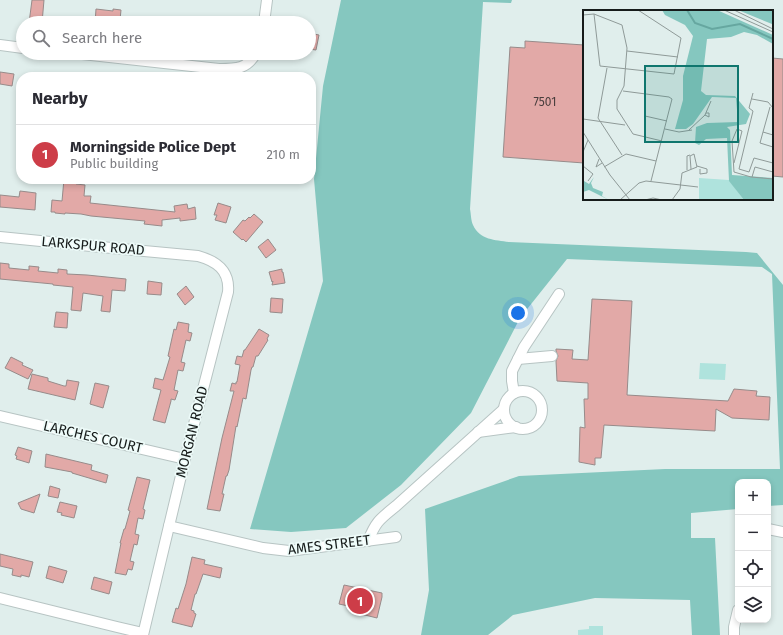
<!DOCTYPE html>
<meta charset="utf-8">
<style>
body{margin:0;font-family:"Fira Sans",sans-serif;background:#f2f2f3;color:#2b2b33}
.controls{position:absolute;right:12px;bottom:12px;display:grid;overflow:hidden;border-radius:8px;box-shadow:0 2px 6px #0003}
.controls button{width:36px;height:36px;display:grid;place-items:center;padding:0;border:0;border-bottom:1px solid #e1e1e2;background:#fff;color:#2b2b33;font:20px sans-serif}
.you{position:absolute;left:518px;top:313px;width:14px;height:14px;margin:-10px;border:3px solid #fff;border-radius:50%;background:#1a73e8;box-shadow:0 0 0 6px #1a73e833}
.badge{display:grid;place-items:center;width:26px;height:26px;border-radius:50%;background:#cd3d48;color:#fff;font-size:13px;font-weight:700}
.pin{position:absolute;translate:-50% -50%;border:2px solid #fff;box-shadow:0 1px 4px #0006}
.list{margin:0;padding:0;list-style:none}
h2{display:flex;justify-content:space-between;align-items:center;height:52px;margin:0;padding:0 16px;font-size:17px}
h2 small{font-size:13px;font-weight:400;color:#7c7c81}
.list li{display:grid;grid-template-columns:26px 1fr auto;gap:12px;align-items:center;box-sizing:border-box;height:60px;padding:0 16px;border-top:1px solid #e1e1e2}
.list b{display:block;font-size:15px;white-space:nowrap}
.list p{margin:0;font-size:13px;white-space:nowrap;color:#7c7c81}
.list em{font-size:13px;font-style:normal;color:#7c7c81}
.icon{flex:none;width:22px;height:22px;fill:none;stroke:currentColor;stroke-width:2;stroke-linecap:round;stroke-linejoin:round}
.map{position:relative;flex:none;width:783px;height:635px;overflow:hidden}
.search{position:absolute;background:#fff;box-shadow:0 2px 6px #0003;left:16px;top:16px;width:300px;height:44px;display:flex;align-items:center;gap:10px;box-sizing:border-box;padding:0 14px;border-radius:22px;color:#7c7c81;font-size:15px}
.panel{position:absolute;background:#fff;box-shadow:0 2px 6px #0003;left:16px;top:72px;width:300px;height:112px;border-radius:16px}
.map>svg:first-child{display:block}
.green{fill:#afe3dd}
.forest{fill:#85c7bf}
.building{fill:#e2a9a7;stroke:#978b8a}
.lines{fill:none;stroke-linecap:round;stroke-linejoin:round}
.minor-casing{stroke:#b7c4c3;stroke-width:12}
.minor{stroke:#fff;stroke-width:10}
.labels{text-anchor:middle;dominant-baseline:central;stroke-width:3.5;stroke-linejoin:round;paint-order:stroke}
.number-label{font-size:12px;fill:#493e3d}
.street-label{font-size:14px;fill:#161b1a;stroke:#edfbf9}
.inset-river{fill:none;stroke:#66a7a0;stroke-width:2}
.inset-road{fill:none;stroke:#8f9a98;stroke-width:1}
.view{fill:#0f766e;fill-opacity:0.15;stroke:#0f766e;stroke-width:2}
.inset-edge{fill:none;stroke:#161b1a;stroke-width:2}
</style>
<div class="map">
<svg width="783" height="635" viewBox="0 0 783 635">
<rect width="100%" height="100%" fill="#e0eeec"/>
<g class="green">
<path d="M700,363l26,1 -1,16 -26,-1z"/>
<path d="M589,626h14v9h-25v-5l11,-1z"/>
</g>
<path class="forest" d="M341,0h171l-1,3 -28,-1 -13,207c1,5 1,12 3,16 7,15 22,15 36,17l237,10 11,1 26,32v220l-15,1v-24h-30v27l-47,4v25h24l5,97h-28l-2,-35 -95,-2 -82,17 -25,20h-67l8,-45 -4,-81 94,-33 146,-7h115l-8,-195 -10,-7 -195,-8 -47,59 -49,95 -70,72 -55,43 -55,4 -41,-3 73,-248 -9,-102 9,-93z"/>
<g class="building">
<path d="M32,0h12l-2,23h-13z"/>
<path d="M96,9l17,2v-2l8,1 -1,10 -11,-1v4h-14z"/>
<path d="M309,33l10,2 -3,15 -7,-1z"/>
<path d="M525,41l59,4v118l-81,-6 7,-110 15,1z"/>
<path d="M772,58l11,1v118l-11,-1z"/>
<path d="M0,72l14,2 -2,12 -12,-2z"/>
<path d="M64,179h12v5l9,1 -1,11h7l-1,7 85,9 -1,-6 13,-2 1,5 7,-2 1,12 -16,2v-3l-18,2v6l-18,-2 1,-3 -54,-5 -10,-2 -16,-1v1l-10,-1v-1h-4l1,-12 10,1z"/>
<path d="M20,191l16,2 -1,17 -35,-3v-12l19,2z"/>
<path d="M218,203l13,4 -5,16 -11,-3 2,-5h-3z"/>
<path d="M254,214l9,8 -17,20 -3,-3 -1,1 -9,-8 10,-12 2,1 4,-4 1,1z"/>
<path d="M268,239l8,11 -10,8 -8,-11z"/>
<path d="M0,263l9,1v4l20,2v-4l10,1 -1,4 20,2v-4l9,1v4l20,1 39,4 -1,12 -13,-1 -2,22 -9,-1 2,-15 -20,-3 -2,18 -10,-1 2,-23 -20,-2v-1l-53,-5z"/>
<path d="M282,269v3h1l2,11 -13,2 1,-4 -1,1 -3,-10z"/>
<path d="M148,281l14,2 -1,12 -14,-1z"/>
<path d="M186,286l8,11 -9,8 -8,-11z"/>
<path d="M271,298l12,1 -1,14 -12,-1z"/>
<path d="M592,299l40,2 -5,94 101,6 6,-12 23,2 -1,5 14,1 -1,23 -37,-2 -16,-9 -1,22 -111,-6 -3,33h-6v7l-16,-3 1,-35 5,1 -1,-29h4v-16l-31,-2 -1,-20 2,-5 -2,-5v-2l17,1 -1,9 16,1z"/>
<path d="M56,312l12,1 -1,15 -13,-1z"/>
<path d="M178,322l11,2 -1,8 4,1 -2,8 -4,-1 -5,22 4,1 -2,8 -5,-1 -4,20 4,1 -3,9 -4,-1v2l-6,22 -12,-3 8,-30 -8,-2 2,-10 8,2 7,-23 -2,-1 6,-27 2,1z"/>
<path d="M259,329l10,6 -2,4 1,1 -10,16h-2l-3,11h-1l-1,3 -5,29 -3,-1 -6,29 -1,-1 -7,44 -2,6h-1l-4,18h2l-4,17 -13,-2 15,-71 12,-47h-4l2,-8 4,1v-2h1l3,-17 -5,-1 2,-8 5,1 2,-7h1z"/>
<path d="M11,357l12,6 -1,2 11,5 -5,9 -23,-11z"/>
<path d="M32,374l16,4v3l16,5h2l1,-6 12,2 -4,18 -47,-11z"/>
<path d="M95,383l14,3 -6,22 -13,-4z"/>
<path d="M18,447l14,4 -3,12 -13,-4 1,-3 -2,-1z"/>
<path d="M46,454l46,11 -1,5 17,5 -2,8 -34,-10v-1l-27,-5z"/>
<path d="M137,477l13,3 -7,29 2,1 -2,9 -5,-1 -3,16 4,1 -2,10 -3,-1 -4,17 4,1 -2,8 -4,-1 -2,6 -11,-2 6,-30h-1l4,-14h1l5,-18 -2,-1z"/>
<path d="M50,486l10,3 -2,9 -10,-2z"/>
<path d="M40,494l-6,19 -13,-4 -3,-6z"/>
<path d="M60,502l17,4 -3,12 -13,-3 1,-2 -5,-1z"/>
<path d="M0,554l33,8 -4,15 -8,-2v2l-9,-2 1,-6 -13,-3z"/>
<path d="M192,557l13,3 -1,4 18,4 -2,10 -17,-4 -7,20h-1l-4,16 3,1v2l2,1 -4,13 -20,-5 4,-14 2,1 8,-25z"/>
<path d="M49,566l18,5 -4,12 -17,-5z"/>
<path d="M94,577l18,5 -3,12 -18,-5z"/>
<path d="M344,585l38,8v4l-5,21 -16,-4 1,-5 -23,-5z"/>
</g>
<g class="lines">
<defs>
<g id="minor">
<path d="M264,23l3,-23"/>
<path d="M0,45l23,3"/>
<path d="M73,53l146,16c18,0 28,0 37,-16"/>
<path d="M0,237l101,10 97,9c18,5 32,14 30,36l-43,167 -42,176"/>
<path d="M518,359l34,-3"/>
<circle cx="523" cy="410" r="19"/>
<path d="M514,393l-2,-12v-10l12,-24 35,-53"/>
<path d="M0,416l185,43"/>
<path d="M478,432l38,-5"/>
<path d="M169,526l94,22 26,3 107,-14"/>
<path d="M768,529l15,3"/>
<path d="M368,541c8,-20 12,-22 28,-35l108,-97"/>
<path d="M0,598l117,29 26,6"/>
<path d="M734,635v-8l4,-17"/>
</g>
</defs>
<use href="#minor" class="minor-casing"/>
<use href="#minor" class="minor"/>
</g>
<g class="labels">
<g class="number-label">
<text x="545" y="102">7501</text>
</g>
<g class="street-label">
<text transform="translate(93 246) rotate(5)">LARKSPUR ROAD</text>
<text transform="translate(192 432) rotate(-76)">MORGAN ROAD</text>
<text transform="translate(93 437) rotate(13)">LARCHES COURT</text>
<text transform="translate(329 545) rotate(-7)">AMES STREET</text>
</g>
</g>
<g transform="translate(583 10)">
<rect width="190" height="190" fill="#e0eeec"/>
<path d="M116,168l30,2 15,20h-45z" fill="#afe3dd"/>
<path d="M79,0h55l56,25v9l-16,-9 -13,-3 -13,5 -24,2 -6,52 5,4 29,1 15,18 -4,10 -19,3 3,3 2,45 41,3v22h-29l-15,-19 -2,-43 -21,1 -7,6 -4,-2 1,-16 11,-4 31,-1 -2,-24 -24,-1 -19,27 -7,5h-11l8,-29v-24l10,-40 -8,-11 -20,-10zM155,0h35v15l-1,-1zM11,167l-3,6 2,5 10,4 -1,4 7,4 -20,-10 -6,2 1,-11 5,3z" fill="#85c7bf"/>
<path class="inset-river" d="M104,0l8,13 17,6 28,-5 33,15"/>
<path class="inset-road" d="M141,0l49,22M151,0l39,19M11,4l6,52 74,8 7,-36 -43,-28M0,5l11,-1 28,11 5,23 -3,38 -7,14v9l16,25 29,7M44,41l51,6M24,58l-9,50 24,37M40,81l46,6 3,2 -21,82M170,83l-4,15 4,3 -14,58 10,3 5,-14 19,5M169,89l16,3 5,6M187,97l-7,25 10,3M123,103h3v4l-4,-2 6,-14M62,106l22,5M0,109l42,6M82,119l14,3 13,-2M106,120l16,-15M0,122l27,43 20,25M180,122l-3,11 13,4M0,142l5,-12M16,149l-3,8 6,-4M151,153l8,-32 -5,-2 -5,12 2,31 17,5 22,2M0,156l10,8 -5,7M114,156l10,3v4l-7,1v-5M21,157l22,-13 30,7M104,160v-14l3,-1M169,167l3,-10 18,5M37,190l19,-17 7,-2 52,6M62,190l8,-2 9,2M89,190l8,-11 2,-16 15,-6 -3,-13 -4,2 1,13"/>
<path class="view" d="M62,56h93v76h-93z"/>
<rect width="190" height="190" class="inset-edge"/>
</g>
</svg>
<div class="controls">
<button>+</button>
<button>−</button>
<button><svg class="icon" aria-label="locate" viewBox="0 0 24 24"><circle cx="12" cy="12" r="6"/><path d="M12 2v4M12 18v4M2 12h4M18 12h4"/></svg></button>
<button><svg class="icon" aria-label="layers" viewBox="0 0 24 24"><path d="M12 4l9 5-9 5-9-5zM3 14l9 5 9-5"/></svg></button>
</div>
<div class="you"></div>
<div class="pin badge" style="left:360px;top:601px">1</div>
<div class="search"><svg class="icon" aria-label="search" viewBox="0 0 24 24"><circle cx="10" cy="10" r="6"/><path d="M15 15l6 6"/></svg>Search here</div>
<section class="panel">
<h2>Nearby<small></small></h2>
<ul class="list">
<li><span class="badge">1</span><div><b>Morningside Police Dept</b><p>Public building</p></div><em>210 m</em></li>
</ul>
</section>
</div>
